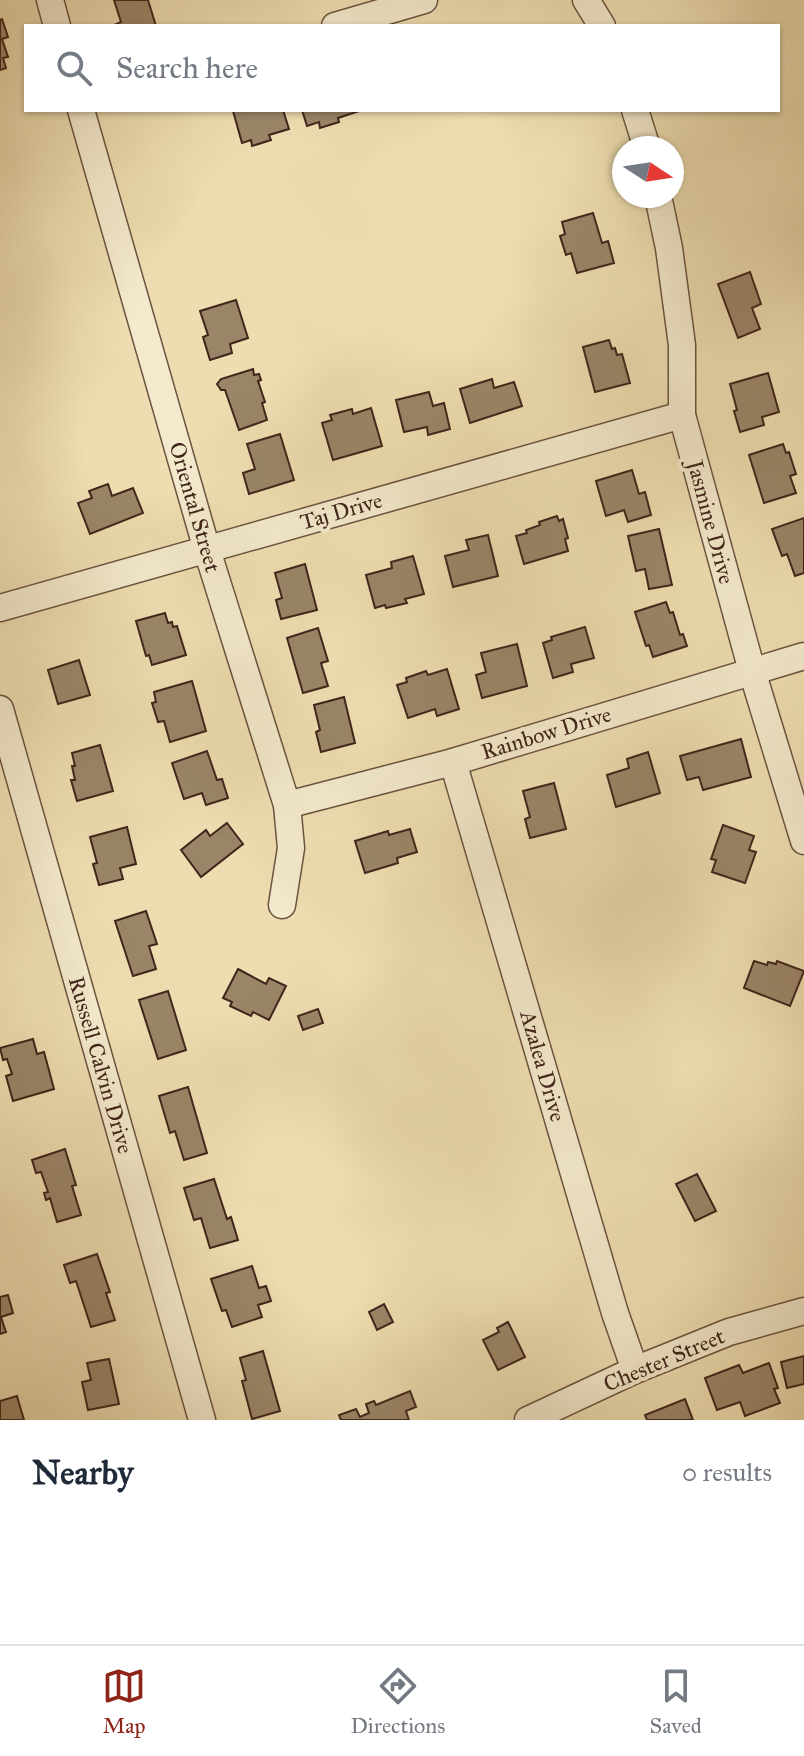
<!DOCTYPE html>
<style>
body{margin:0;font-family:"IM FELL Great Primer",serif;background:#f6f6f7;color:#1f2937}
.compass{position:absolute;left:612px;top:136px;width:72px;height:72px;border-radius:50%;background:#fff;box-shadow:0 2px 6px #0004;rotate:102deg}
.list{margin:0;padding:0;list-style:none}
h2{display:flex;justify-content:space-between;align-items:center;height:104px;margin:0;padding:0 32px;font-size:34px}
h2 small{font-size:26px;font-weight:400;color:#747a83}
.icon{flex:none;width:44px;height:44px;fill:none;stroke:currentColor;stroke-width:2;stroke-linecap:round;stroke-linejoin:round}
.map{position:relative;flex:none;width:804px;height:1420px;overflow:hidden}
.search{position:absolute;background:#fff;box-shadow:0 2px 6px #0004;left:24px;right:24px;top:24px;height:88px;display:flex;align-items:center;gap:20px;box-sizing:border-box;padding:0 28px;border-radius:0px;color:#747a83;font-size:30px}
.sheet{height:224px;background:#fff}
nav{display:flex;justify-content:space-around;align-items:center;box-sizing:border-box;height:112px;border-top:2px solid #e0e1e3;background:#fff;font-size:22px;color:#747a83}
nav a{display:grid;justify-items:center;gap:4px}
nav .on{color:#8f2418}
.map>svg:first-child{display:block}
.building{fill:#9a8568;stroke:#40251b;stroke-width:2}
.lines{fill:none;stroke-linecap:round;stroke-linejoin:round}
.street-casing{stroke:#6b5340;stroke-width:29}
.street{stroke:#f3e9cc;stroke-width:26}
.labels{text-anchor:middle;dominant-baseline:central;stroke-width:8;stroke-linejoin:round;paint-order:stroke}
.street-label{font-size:22px;fill:#40251b;stroke:#f3e9cc}
</style>
<div class="map">
<svg width="804" height="1420" viewBox="0 0 804 1420">
<rect width="100%" height="100%" fill="#edddb0"/>
<filter id="stains"><feTurbulence type="fractalNoise" baseFrequency=".0025" numOctaves="4"/><feColorMatrix values="0 0 0 0 .2 0 0 0 0 .09 0 0 0 0 .02 0 0 0 .5 -.17"/></filter>
<radialGradient id="worn" r=".72"><stop offset=".6" stop-color="#630" stop-opacity="0"/><stop offset="1" stop-color="#630" stop-opacity=".3"/></radialGradient>
<g class="building">
<path d="M114,0h34l8,26h-44l9,-4z"/>
<path d="M2,19l6,18 -6,2 6,18 -5,1 3,10 -6,2v-50z"/>
<path d="M283,110l6,19 -20,6 2,5 -19,6 -1,-6 -9,3 -9,-32z"/>
<path d="M302,110h56l1,1 -21,7 1,4 -19,6 -1,-6 -12,4z"/>
<path d="M593,213l9,30 6,-2 6,22 -37,10 -6,-20 -5,2 -6,-19 5,-2 -3,-12z"/>
<path d="M750,272l11,32 -9,4 8,21 -22,9 -20,-54z"/>
<path d="M236,300l12,38 -18,6 2,9 -22,7 -7,-23 5,-2 -8,-24z"/>
<path d="M609,340l3,9 3,-1 2,7 5,-1 8,29 -35,9 -12,-45z"/>
<path d="M253,369l1,6 5,-1 2,6 -3,1 7,21 -3,1 5,17 -28,10 -14,-40h-4l-4,-6 4,-5z"/>
<path d="M768,373l11,39 -17,5 2,8 -24,7 -6,-21 3,-1 -7,-26z"/>
<path d="M492,379l2,9 20,-6 8,24 -52,17 -10,-34z"/>
<path d="M429,392l4,14 11,-3 6,26 -22,6 -1,-8 -23,5 -8,-32z"/>
<path d="M371,408l11,38 -49,14 -11,-37 10,-3 -2,-5 22,-6 1,5z"/>
<path d="M280,434l14,46 -45,14 -6,-21 12,-4 -8,-25z"/>
<path d="M783,444l3,9 3,-1 7,22 -6,2 6,17 -32,10 -15,-48z"/>
<path d="M632,470l7,24 6,-2 6,23 -23,7 -4,-12 -18,6 -10,-35z"/>
<path d="M108,484l4,12 21,-8 10,25 -53,21 -12,-31 14,-5 -3,-7z"/>
<path d="M557,516l2,5 4,-2 5,19 -3,1 3,12 -44,13 -8,-28 11,-3 -1,-3 14,-5 -1,-3z"/>
<path d="M804,518v55l-9,3 -8,-22 -5,2 -10,-27z"/>
<path d="M659,529l13,56 -23,4 -4,-20 -9,2 -8,-35z"/>
<path d="M488,535l10,41 -45,11 -8,-31 24,-6 -3,-10z"/>
<path d="M413,556l11,38 -19,5 2,4 -21,5 -1,-3 -10,3 -9,-33 26,-7 -1,-6z"/>
<path d="M305,564l12,46 -36,9 -5,-19 6,-2 -7,-25z"/>
<path d="M666,602l4,11 3,-1 7,23 3,-1 4,12 -34,11 -4,-12 -3,1 -11,-34z"/>
<path d="M165,613l3,10 4,-1 1,5 4,-1 9,29 -34,10 -3,-10 -3,1 -10,-35z"/>
<path d="M585,627l9,31 -23,6 2,8 -20,6 -10,-35 9,-3 -1,-3z"/>
<path d="M318,628l10,33 -7,2 7,23 -25,7 -16,-55z"/>
<path d="M517,644l10,42 -45,12 -6,-23 10,-3 -5,-19z"/>
<path d="M79,660l11,35 -32,9 -10,-34z"/>
<path d="M447,669l12,40 -22,7 -2,-7 -27,9 -11,-33 10,-3 -1,-4 20,-7 2,4z"/>
<path d="M192,681l14,50 -36,11 -6,-21 -6,1 -6,-19 4,-1 -2,-10z"/>
<path d="M344,697l11,46 -34,9 -5,-20 4,-2 -6,-25z"/>
<path d="M741,739l10,38 -48,13 -4,-13 -12,3 -7,-24z"/>
<path d="M100,745l13,46 -36,10 -6,-21h4l-3,-14h3l-3,-13z"/>
<path d="M207,751l10,29 5,-1 6,19 -22,7 -4,-12 -18,6 -12,-36z"/>
<path d="M648,752l12,41 -44,14 -9,-32 22,-7 -2,-9z"/>
<path d="M554,783l12,46 -36,9 -5,-19 5,-2 -7,-26z"/>
<path d="M227,823l16,21 -42,33 -20,-27 25,-20 4,6z"/>
<path d="M723,825l31,11 -5,14 7,2 -11,31 -33,-11 4,-12 -5,-1z"/>
<path d="M127,827l9,37 -16,4 3,11 -24,6 -6,-21 4,-1 -7,-26z"/>
<path d="M410,829l7,23 -20,6 1,5 -33,10 -10,-32 33,-10 1,4z"/>
<path d="M146,911l11,33 -8,2 7,23 -23,7 -18,-55z"/>
<path d="M754,961l13,4 1,-3 8,2 1,-3 27,10 -14,35 -46,-18z"/>
<path d="M238,969l28,15 3,-6 17,8 -17,34 -16,-8 -2,4 -21,-10 2,-4 -9,-4z"/>
<path d="M168,991l18,59 -28,9 -19,-59z"/>
<path d="M318,1009l5,14 -20,7 -5,-14z"/>
<path d="M33,1039l4,15 7,-2 10,37 -41,12 -7,-25 6,-2 -5,-15 -4,1 -3,-12z"/>
<path d="M188,1087l19,66 -23,7 -9,-29 -5,2 -11,-37z"/>
<path d="M65,1149l11,36 -4,1 9,29 -24,7 -7,-24 -4,2 -2,-7 4,-1 -7,-20 -5,1 -4,-13z"/>
<path d="M697,1174l19,37 -21,10 -19,-37z"/>
<path d="M214,1179l13,40 4,-2 7,23 -28,8 -9,-30 -7,2 -10,-32z"/>
<path d="M97,1254l13,38 -4,1 9,27 -24,7 -15,-46 -6,2 -6,-18z"/>
<path d="M252,1266l7,22 7,-2 5,15 -13,4 4,12 -30,10 -6,-17 -4,1 -11,-32z"/>
<path d="M8,1295l5,18 -12,4 5,15 -6,2v-37z"/>
<path d="M384,1304l9,18 -16,8 -8,-18z"/>
<path d="M508,1322l17,35 -27,13 -15,-30 16,-8 -2,-4z"/>
<path d="M263,1351l17,60 -28,8 -10,-38 4,-1 -6,-22z"/>
<path d="M804,1356v28l-17,4 -6,-26z"/>
<path d="M109,1359l10,45 -31,6 -6,-28 9,-2 -4,-17z"/>
<path d="M769,1363l9,25 -4,1 6,14 -35,13 -5,-14 -23,8 -12,-32 34,-13 4,8z"/>
<path d="M410,1391l6,16 -10,4 3,9h-68l-2,-5 17,-6 4,8 9,-4 -3,-9 8,-3 2,4z"/>
<path d="M17,1396l7,24h-24v-19z"/>
<path d="M685,1399l8,21h-46l-2,-5z"/>
</g>
<g class="lines">
<defs>
<g id="street">
<path d="M50,0l7,26"/>
<path d="M586,0l16,26"/>
<path d="M335,26l89,-26"/>
<path d="M81,110l126,440 80,255 4,43 -9,57"/>
<path d="M635,110l12,38"/>
<path d="M658,196l11,52 13,97v70l70,256 52,170"/>
<path d="M0,608l682,-193"/>
<path d="M0,709l202,711"/>
<path d="M453,762l162,551 20,57"/>
<path d="M287,805l166,-43 351,-106"/>
<path d="M528,1420l107,-50 94,-38 75,-21"/>
</g>
</defs>
<use href="#street" class="street-casing"/>
<use href="#street" class="street"/>
</g>
<g class="labels">
<g class="street-label">
<text transform="translate(195 507) rotate(74)">Oriental Street</text>
<text transform="translate(341 511) rotate(-16)">Taj Drive</text>
<text transform="translate(711 522) rotate(75)">Jasmine Drive</text>
<text transform="translate(546 733) rotate(-17)">Rainbow Drive</text>
<text transform="translate(101 1065) rotate(74)">Russell Calvin Drive</text>
<text transform="translate(543 1066) rotate(74)">Azalea Drive</text>
<text transform="translate(664 1360) rotate(-23)">Chester Street</text>
</g>
</g>
<rect width="100%" height="100%" filter="url(#stains)"/>
<rect width="100%" height="100%" fill="url(#worn)"/>
</svg>
<svg class="compass" viewBox="-18 -18 36 36"><path d="M0-13l5 13h-10z" fill="#e53935"/><path d="M0 13l5-13h-10z" fill="#747a83"/></svg>
<div class="search"><svg class="icon" aria-label="search" viewBox="0 0 24 24"><circle cx="10" cy="10" r="6"/><path d="M15 15l6 6"/></svg>Search here</div>
</div>
<section class="sheet">
<h2>Nearby<small>0 results</small></h2>
<ul class="list">
</ul>
</section>
<nav>
<a class="on"><svg class="icon" aria-label="map" viewBox="0 0 24 24"><path d="M3 6l6-2 6 2 6-2v14l-6 2-6-2-6 2zM9 4v14M15 6v14"/></svg>Map</a>
<a><svg class="icon" aria-label="directions" viewBox="0 0 24 24"><path d="M12 3l9 9-9 9-9-9zM9 14v-3h6M13 9l2 2-2 2"/></svg>Directions</a>
<a><svg class="icon" aria-label="saved" viewBox="0 0 24 24"><path d="M7 4h10v16l-5-4-5 4z"/></svg>Saved</a>
</nav>
